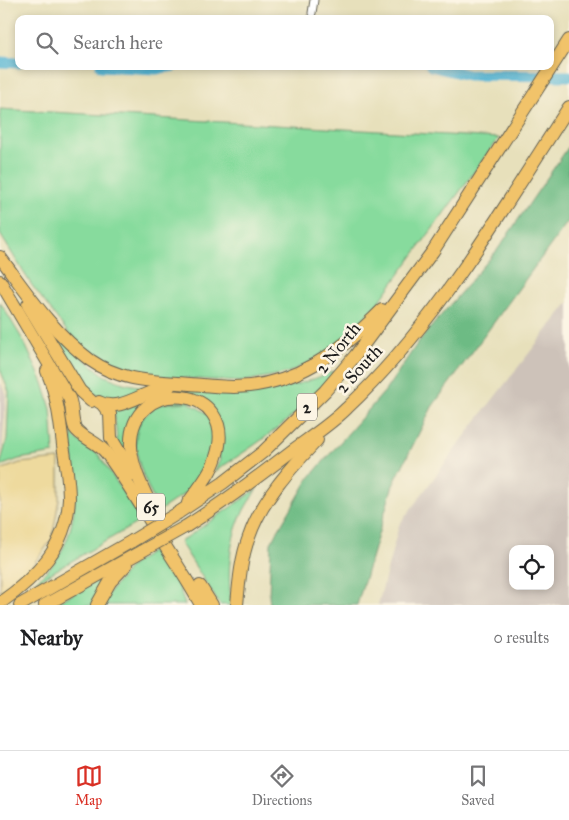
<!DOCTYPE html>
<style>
body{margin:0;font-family:"IM FELL Great Primer",serif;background:#f6f6f6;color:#202124}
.controls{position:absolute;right:15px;bottom:15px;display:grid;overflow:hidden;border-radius:10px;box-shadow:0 2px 8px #0003}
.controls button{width:45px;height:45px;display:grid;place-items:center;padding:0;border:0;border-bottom:1px solid #e0e0e0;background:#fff;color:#202124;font:25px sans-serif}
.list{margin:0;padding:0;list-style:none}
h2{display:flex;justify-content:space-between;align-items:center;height:65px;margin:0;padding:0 20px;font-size:21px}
h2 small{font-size:16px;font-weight:400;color:#757577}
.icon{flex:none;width:28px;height:28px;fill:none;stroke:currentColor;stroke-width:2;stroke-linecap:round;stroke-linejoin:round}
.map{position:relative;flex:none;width:569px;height:605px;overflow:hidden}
.search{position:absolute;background:#fff;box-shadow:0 2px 8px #0003;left:15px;right:15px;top:15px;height:55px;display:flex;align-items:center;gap:12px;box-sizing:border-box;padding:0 18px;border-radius:10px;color:#757577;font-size:19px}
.sheet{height:145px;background:#fff}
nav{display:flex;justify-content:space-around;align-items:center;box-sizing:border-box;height:70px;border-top:1px solid #e0e0e0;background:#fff;font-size:14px;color:#757577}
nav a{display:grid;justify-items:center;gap:2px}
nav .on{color:#d93025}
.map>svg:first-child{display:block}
.industrial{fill:#cdc2b9;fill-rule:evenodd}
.green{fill:#87db9d;stroke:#527c5c}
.forest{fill:#6dbb84;stroke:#446c50}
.sand{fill:#eeda9e;stroke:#857b5d}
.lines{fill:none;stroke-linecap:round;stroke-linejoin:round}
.river{stroke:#56b6d4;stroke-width:11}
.street-casing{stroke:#636154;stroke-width:9}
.highway-casing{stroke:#636154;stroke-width:14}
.street{stroke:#fff;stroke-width:7}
.highway{stroke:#f1c36a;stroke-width:12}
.highway-bridge-casing{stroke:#636154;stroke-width:14;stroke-linecap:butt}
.highway-bridge{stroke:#f1c36a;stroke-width:12}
.labels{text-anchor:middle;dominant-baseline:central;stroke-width:5;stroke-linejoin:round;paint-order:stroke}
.shield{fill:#fcf5e5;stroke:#5f5d58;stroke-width:1}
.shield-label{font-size:16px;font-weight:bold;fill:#1c1c1c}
.street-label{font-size:18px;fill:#1c1c1c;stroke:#fcf5e5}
</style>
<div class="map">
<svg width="569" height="605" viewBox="0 0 569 605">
<rect width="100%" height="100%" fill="#fcf5e5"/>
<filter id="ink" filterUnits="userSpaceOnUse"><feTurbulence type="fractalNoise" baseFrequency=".02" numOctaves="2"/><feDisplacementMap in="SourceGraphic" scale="10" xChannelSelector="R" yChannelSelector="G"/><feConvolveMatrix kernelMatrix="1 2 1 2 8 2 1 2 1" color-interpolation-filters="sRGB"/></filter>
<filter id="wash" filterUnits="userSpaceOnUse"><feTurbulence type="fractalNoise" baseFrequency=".0096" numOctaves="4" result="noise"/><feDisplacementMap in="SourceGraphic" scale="20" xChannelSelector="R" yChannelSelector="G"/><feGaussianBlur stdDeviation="1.12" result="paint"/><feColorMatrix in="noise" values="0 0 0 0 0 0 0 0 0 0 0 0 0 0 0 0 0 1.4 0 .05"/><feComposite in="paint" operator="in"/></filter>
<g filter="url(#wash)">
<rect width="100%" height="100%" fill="#e7e0bb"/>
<g class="industrial">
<path d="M569,302v303h-191l21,-80 81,-109zM513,549h37v37h-37z"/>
<path d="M0,381l6,14 -4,57 -2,5z"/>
</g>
<g class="green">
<path d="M0,109l499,29 -123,168 -25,26 -30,25 -34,16 -47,9 -96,-7 -35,-12 -27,-15 -10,-10 -41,-54 -31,-50z"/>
<path d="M0,302l24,40 19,41 8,26 3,44 -35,6 -19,7 7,-27 2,-47 -9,-23z"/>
<path d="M48,329l57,47 18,7 20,4c-21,13 -33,18 -55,3z"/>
<path d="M334,371c-30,43 -76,72 -120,101l6,-12 -14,-58h-59l-17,61 -13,-22 -3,-33c15,-6 32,-14 47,-17 26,-4 51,-1 77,0 35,1 64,-6 96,-20z"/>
<path d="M188,402l20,12 8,21 -4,22 -14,24 -11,11 -28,19c-11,-25 -35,-66 -16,-93 4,-5 10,-9 14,-14z"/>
<path d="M71,431l5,8 22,15 44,66 -108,63c9,-9 20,-18 26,-29 22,-38 14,-82 11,-123z"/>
<path d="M257,489c-6,9 -12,18 -16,27 -13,28 -13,59 -10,89h-11l-40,-63z"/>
<path d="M160,546l14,25 11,34h-83l6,-11 24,-29z"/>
<path d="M114,571l-21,34h-40z"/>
</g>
<path class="forest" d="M569,146v74l-137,187 -39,78 -36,120h-87l-1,-9 2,-53 38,-65 76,-87 34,-50 79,-92z"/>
<path class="sand" d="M59,459v40l-7,40 -23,31 -29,22v-122l20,-7z"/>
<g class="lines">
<g class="river">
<path d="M0,62l19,1"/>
<path d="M101,66l55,3 18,-3"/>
<path d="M431,66l37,9 101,1"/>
</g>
</g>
</g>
<g filter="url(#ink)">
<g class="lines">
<defs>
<path id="street" d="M312,13l2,-13"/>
<g id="highway">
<path d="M0,257c27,36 53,76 90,103 27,19 56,21 87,23 19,1 38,4 57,4 61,-1 106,-35 148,-77"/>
<path d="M0,281l69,117c4,9 2,21 6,30 6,10 24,14 32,26 22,30 41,63 60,95 12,19 24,37 34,56"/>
<path d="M28,305l52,86 11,10"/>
<path d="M99,402c21,12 47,-13 70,-15"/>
<path d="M103,405l7,9 1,24 22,37"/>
<path d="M154,512c-9,-20 -22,-42 -23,-65 -4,-73 110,-64 85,10 -5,17 -18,32 -28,46"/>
<path d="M178,513l45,-30 40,-31 62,-61 30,-35 78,-105 136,-211"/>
<path d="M185,527c38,-24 73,-50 108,-77 18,-13 38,-26 54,-42 91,-86 154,-197 222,-301"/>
<path d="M200,586l12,19"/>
<path d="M0,603c37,-26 67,-57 69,-104 0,-18 -3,-36 -6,-54 -3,-25 -6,-50 -16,-74"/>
<path d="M20,605l112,-64"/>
<path d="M45,605l97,-54"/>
<path d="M97,605l13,-23 16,-17"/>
<path d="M237,605c2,-23 4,-47 12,-68 13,-38 42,-69 68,-97"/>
</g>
</defs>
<use href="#street" class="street-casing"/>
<use href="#highway" class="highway-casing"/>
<use href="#street" class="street"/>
<use href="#highway" class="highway"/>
<defs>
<g id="highway-bridge">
<path d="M132,541l46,-28"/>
<path d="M142,551l43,-24"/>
</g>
</defs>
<use href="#highway-bridge" class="highway-bridge-casing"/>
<use href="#highway-bridge" class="highway-bridge"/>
</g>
</g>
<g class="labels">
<g class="shield">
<rect x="297" y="393.5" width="20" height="27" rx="4"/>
<rect x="137" y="493.5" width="28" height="27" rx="4"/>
</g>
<g class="shield-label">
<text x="307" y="407">2</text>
<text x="151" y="507">65</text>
</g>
<g class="street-label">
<text transform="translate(338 348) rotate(-51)">2 North</text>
<text transform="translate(359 369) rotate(-47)">2 South</text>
</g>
</g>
</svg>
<div class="controls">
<button><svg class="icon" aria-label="locate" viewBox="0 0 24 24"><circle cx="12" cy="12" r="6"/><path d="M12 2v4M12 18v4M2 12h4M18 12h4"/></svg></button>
</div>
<div class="search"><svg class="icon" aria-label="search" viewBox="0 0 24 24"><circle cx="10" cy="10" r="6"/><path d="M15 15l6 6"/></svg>Search here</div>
</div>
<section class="sheet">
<h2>Nearby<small>0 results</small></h2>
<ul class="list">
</ul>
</section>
<nav>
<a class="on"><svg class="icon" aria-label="map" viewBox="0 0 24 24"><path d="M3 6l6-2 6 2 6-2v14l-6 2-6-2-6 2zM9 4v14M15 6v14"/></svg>Map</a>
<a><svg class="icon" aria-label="directions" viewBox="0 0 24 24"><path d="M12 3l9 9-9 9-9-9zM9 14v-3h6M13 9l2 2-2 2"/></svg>Directions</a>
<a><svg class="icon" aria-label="saved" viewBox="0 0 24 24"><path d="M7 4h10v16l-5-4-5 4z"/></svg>Saved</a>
</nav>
